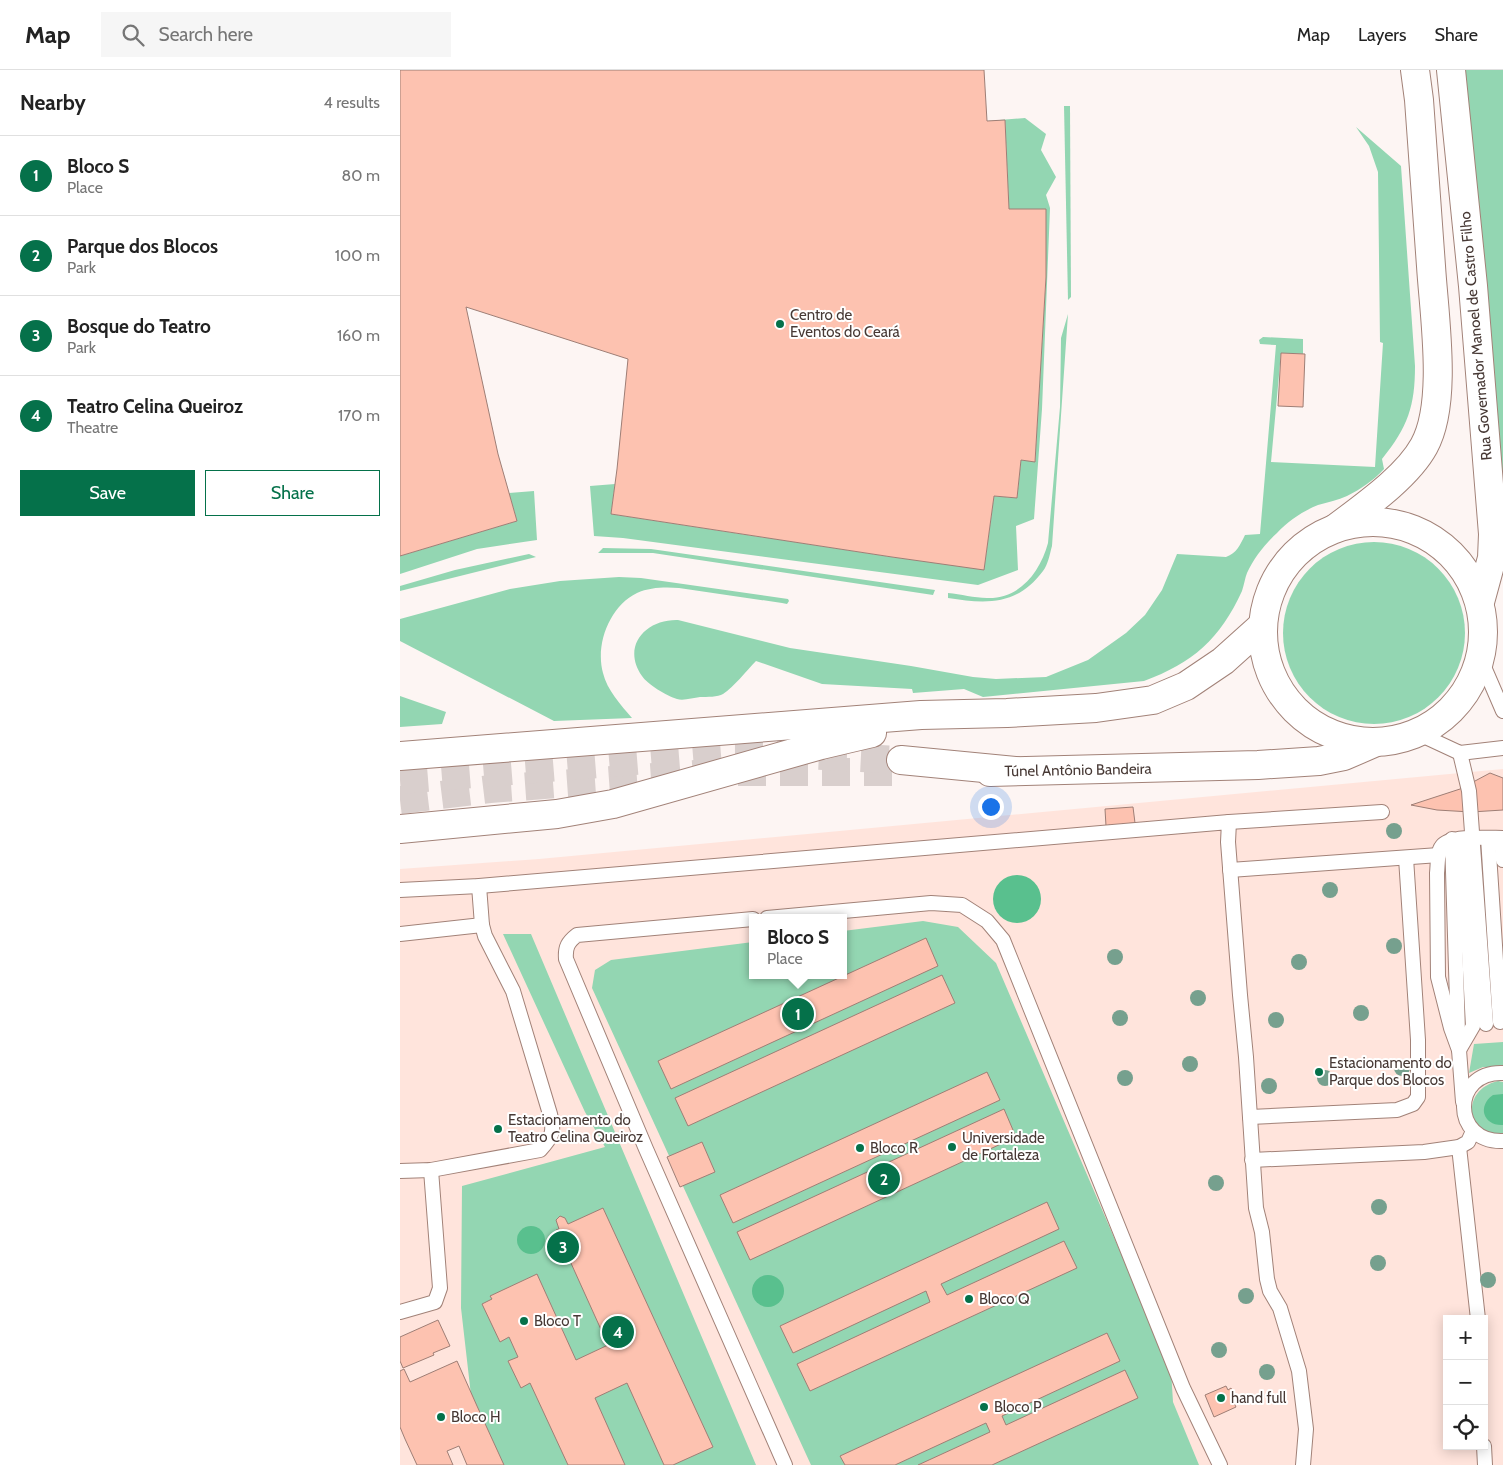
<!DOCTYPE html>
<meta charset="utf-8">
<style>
body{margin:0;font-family:Cabin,sans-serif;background:#f6f6f6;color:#222}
.controls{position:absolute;right:15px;bottom:15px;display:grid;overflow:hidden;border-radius:0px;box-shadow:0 2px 12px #0003}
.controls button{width:45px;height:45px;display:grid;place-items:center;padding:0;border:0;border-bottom:1px solid #e0e0e0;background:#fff;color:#222;font:25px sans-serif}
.you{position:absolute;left:590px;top:736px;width:18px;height:18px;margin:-12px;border:4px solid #fff;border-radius:50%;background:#1a73e8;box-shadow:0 0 0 8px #1a73e833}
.badge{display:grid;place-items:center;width:32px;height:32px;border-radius:50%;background:#05714a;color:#fff;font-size:16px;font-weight:700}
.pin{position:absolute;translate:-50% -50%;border:2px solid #fff;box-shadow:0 1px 5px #0006}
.popup{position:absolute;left:349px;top:844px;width:98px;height:65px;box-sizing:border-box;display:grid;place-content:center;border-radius:0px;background:#fff;filter:drop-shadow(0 1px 4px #0005);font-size:16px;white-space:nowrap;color:#767676}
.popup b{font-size:19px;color:#222}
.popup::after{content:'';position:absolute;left:50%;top:100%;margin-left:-10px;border:10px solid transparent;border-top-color:#fff}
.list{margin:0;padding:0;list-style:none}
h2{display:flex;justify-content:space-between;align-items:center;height:65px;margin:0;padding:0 20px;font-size:21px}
h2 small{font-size:16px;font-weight:400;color:#767676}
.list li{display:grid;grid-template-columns:32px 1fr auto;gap:15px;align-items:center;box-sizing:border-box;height:80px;padding:0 20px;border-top:1px solid #e0e0e0}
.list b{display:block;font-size:19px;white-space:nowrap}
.list p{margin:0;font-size:16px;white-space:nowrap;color:#767676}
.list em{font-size:16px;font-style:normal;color:#767676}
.actions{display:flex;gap:10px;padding:15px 20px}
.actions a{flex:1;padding:11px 0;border:1px solid #05714a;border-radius:0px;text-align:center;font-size:18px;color:#05714a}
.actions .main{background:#05714a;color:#fff}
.icon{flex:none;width:28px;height:28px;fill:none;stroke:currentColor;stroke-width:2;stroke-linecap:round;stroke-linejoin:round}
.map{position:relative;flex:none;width:1103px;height:1395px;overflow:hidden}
header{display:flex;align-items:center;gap:30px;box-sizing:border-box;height:70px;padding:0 25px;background:#fff;border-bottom:1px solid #e0e0e0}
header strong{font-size:24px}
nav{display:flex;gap:28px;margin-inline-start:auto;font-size:18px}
.search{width:350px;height:45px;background:#f6f6f6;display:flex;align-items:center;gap:12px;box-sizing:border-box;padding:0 18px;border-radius:0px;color:#767676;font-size:19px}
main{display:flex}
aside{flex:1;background:#fff}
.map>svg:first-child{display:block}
.built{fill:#ffe4dc;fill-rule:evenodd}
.green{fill:#93d6b2}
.water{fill:#59c08e}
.building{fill:#fdc2b0;stroke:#9e7e75}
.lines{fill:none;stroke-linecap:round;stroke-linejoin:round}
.secondary-tunnel{stroke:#d9cfcd;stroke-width:28;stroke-dasharray:28 14;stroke-linecap:butt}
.trunk-tunnel{stroke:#d9cfcd;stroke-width:28;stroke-dasharray:28 14;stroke-linecap:butt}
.service-casing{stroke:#a28278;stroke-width:16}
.tertiary-casing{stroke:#a28278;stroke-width:30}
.secondary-casing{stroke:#a28278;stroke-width:30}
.trunk-casing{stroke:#a28278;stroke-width:30}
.service{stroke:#fff;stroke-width:14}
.tertiary{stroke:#fff;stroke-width:28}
.secondary{stroke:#fff;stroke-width:28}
.trunk{stroke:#fff;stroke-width:28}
.tree{fill:#76a08e}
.poi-dot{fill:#05714a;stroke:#fff;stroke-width:2}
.labels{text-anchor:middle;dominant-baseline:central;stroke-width:4;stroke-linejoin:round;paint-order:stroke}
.poi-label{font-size:15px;fill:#473935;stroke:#fff;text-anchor:start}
.street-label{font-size:15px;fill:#473935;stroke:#fff}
</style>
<header>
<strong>Map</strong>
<div class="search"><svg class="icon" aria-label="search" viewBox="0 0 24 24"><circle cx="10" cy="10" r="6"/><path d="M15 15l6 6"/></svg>Search here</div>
<nav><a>Map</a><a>Layers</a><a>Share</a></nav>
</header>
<main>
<aside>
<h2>Nearby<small>4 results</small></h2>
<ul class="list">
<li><span class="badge">1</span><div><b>Bloco S</b><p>Place</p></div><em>80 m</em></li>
<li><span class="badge">2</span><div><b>Parque dos Blocos</b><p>Park</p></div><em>100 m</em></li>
<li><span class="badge">3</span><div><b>Bosque do Teatro</b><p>Park</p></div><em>160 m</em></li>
<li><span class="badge">4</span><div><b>Teatro Celina Queiroz</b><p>Theatre</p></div><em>170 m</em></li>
</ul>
<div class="actions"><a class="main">Save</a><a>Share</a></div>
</aside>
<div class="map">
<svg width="1103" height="1395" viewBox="0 0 1103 1395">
<rect width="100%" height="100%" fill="#fdf5f3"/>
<path class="built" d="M1103,699v696h-1103v-596l139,-10zM353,848h90v57h-90zM1047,1249h37v127h-37z"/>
<g class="green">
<path d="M1060,0h43v417z"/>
<path d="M664,36h6l1,191 -3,3z"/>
<path d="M625,48l21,16 -5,16 15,27 -10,18 4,13 -8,201 -8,110 -18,7 2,44 -40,15 -355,-47 -29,-2 -4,-50 25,-2 -4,30 281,43 92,12 10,-73 23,2 4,-38 14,1 11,-184 -37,-68 -4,-89 -18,1z"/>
<path d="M956,57l45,39 14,200c0,40 -7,61 -33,93l2,10c-10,11 -23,20 -37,27 -9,4 -19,6 -29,9 -15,6 -30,16 -41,28 -12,11 -23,25 -30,40 -2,5 -3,12 -5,18 -22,48 -49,72 -98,90l-161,16 -19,-8 -51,4 -1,-4 -90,-5 -66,-23c-10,10 -22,26 -33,33 -5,3 -16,3 -23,3 -7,1 -17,4 -23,2 -10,-3 -30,-15 -35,-23 -21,-30 4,-57 36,-56l112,28 121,18 62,11 23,2 50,-2 42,-17 38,-27 19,-18 17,-25 15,-36 49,3c11,-4 14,-12 19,-22l15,-1 16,-189 -16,-1 -1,-4 4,-3 40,2v15l-22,-1 -10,109 104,5 8,-124 -3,-1 -2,-170 -9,-26z"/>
<path d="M668,244l-16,232c-2,7 -4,19 -9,25 -26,35 -57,33 -95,27v-5c13,1 26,5 39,5 33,1 53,-26 61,-55l12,-136 1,-69z"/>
<path d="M134,421l3,49 -60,9 -77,25v-18l117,-35 -8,-28z"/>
<circle cx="974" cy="563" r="91"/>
<path d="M203,478l48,1 284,41 -2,5 -280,-42h-55z"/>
<path d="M129,484l7,3 -136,34v-5l55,-16z"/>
<path d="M219,507l22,1 147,21 1,2 -2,3 -5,-1 -103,-15c-13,-1 -29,-1 -42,5 -27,13 -42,51 -34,80 4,17 18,32 29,45l-78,3 -154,-80v-22l110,-30 50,-8z"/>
<path d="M0,626l46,16 -4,12 -42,3z"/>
<path d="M523,851l35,6 38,36 175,407 2,32 26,63h-388l-219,-477 3,-18 16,-10 142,-18v33h90v-44z"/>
<path d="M103,864h28l225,531h-277l-18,-157 1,-122 143,-39 -20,-35z"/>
<path d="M1103,972v25h-20l-14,6 5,-29z"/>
<path d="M1098,1011l5,1v54c-38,0 -43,-46 -5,-55z"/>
</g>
<g class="water">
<circle cx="617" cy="829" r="24"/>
<path d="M1103,1024v31c-20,1 -26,-19 -10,-30z"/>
<circle cx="131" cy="1170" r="14"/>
<circle cx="368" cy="1221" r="16"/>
</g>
<g class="building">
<path d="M0,0h584l3,51 18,-1 4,89h37v68l-11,185 -14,-2 -4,38 -23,-2 -10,74 -92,-13 -281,-43 6,-45 11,-110 -162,-52 32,147 19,67 -117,35z"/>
<path d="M881,283l24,1 -2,53 -25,-1z"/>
<path d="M1090,703l13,5v32l-32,2 -34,-2 -26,-5 49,-16z"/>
<path d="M733,737l2,16 -13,1v6l-12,1v-6l-4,1 -1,-17z"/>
<path d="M526,868l12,28 -267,123 -13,-28z"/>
<path d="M542,905l13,28 -267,123 -13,-28z"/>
<path d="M587,1002l13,28 -267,123 -13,-28z"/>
<path d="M604,1039l12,28 -266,123 -13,-28z"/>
<path d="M302,1072l13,30 -35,15 -13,-30z"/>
<path d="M647,1132l12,27 -118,55 6,11 117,-54 13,27 -267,123 -13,-27 133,-62 -4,-11 -133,62 -13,-27z"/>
<path d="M203,1138l110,239 -40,18h-9l-37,-82 -32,15 30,67h-57l-38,-82 -9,5 -13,-27 10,-4 -9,-20 -9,5 -18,-38 10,-5 -2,-3 47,-22 39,86 32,-15 -52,-115 3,-1 -3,-9 4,-4 5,2 3,6z"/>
<path d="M38,1250l12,26 -17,7 1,2 -31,13 -3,-7v-24z"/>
<path d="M707,1263l13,28 -118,55 4,9 119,-55 13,28 -146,67h-74l72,-33 -4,-9 -91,42h-50l-5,-9z"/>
<path d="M57,1291l20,45 27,59h-37l-8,-19 -12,5 6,14h-36l-12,-26 -5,-12v-56l4,-2 6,13z"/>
<path d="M826,1316l2,4 3,-2 6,13 -3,2 2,4 -22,10 -9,-22z"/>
</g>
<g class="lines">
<g class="secondary-tunnel">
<path d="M338,702h161"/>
<path d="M0,730l90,-11 205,-15"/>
</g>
<path class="trunk-tunnel" d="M0,710l323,-26h61l117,6"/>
<defs>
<g id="service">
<path d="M1081,590l22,51"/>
<path d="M1017,663l43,20 43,-5"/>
<path d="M1060,683l9,38 17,233"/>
<path d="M829,752l153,-10"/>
<path d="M1088,768l12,184"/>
<path d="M1101,768l2,22"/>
<path d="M1052,769l6,194"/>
<path d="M830,800l209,-15"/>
<path d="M0,820l79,-4 750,-64 -1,20 12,153 6,62 10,151 6,24 5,47 3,12 10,17 19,63 7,58 -3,36"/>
<path d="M367,848l164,-15 31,2 25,16 16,19 180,448 37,77"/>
<path d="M353,849l-176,16c-9,7 -12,12 -11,24l80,190 139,316"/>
<path d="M0,864l82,-9 -3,-39"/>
<path d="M1059,980l14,-24 -10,-187"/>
<path d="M1103,1003c-52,-2 -52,70 0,68"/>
<path d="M1063,1032l-4,-52 -8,-22 -13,-51 -1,-104c1,-8 0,-21 5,-27 7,-11 48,-8 61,-8"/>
<path d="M850,1047l147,-7 16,-6 5,-7v-57l-12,-182"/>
<path d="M1059,1077l19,172"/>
<path d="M852,1090l172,-8 35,-5 9,-5 5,-11"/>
<path d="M0,1101l31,-1 109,-20c12,-13 15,-18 10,-36l-37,-123 -28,-55 -3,-11"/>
<path d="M0,1242l35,-10 5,-14 -9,-118"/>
<path d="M1084,1376l1,19"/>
</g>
<g id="tertiary">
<path d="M1051,0l22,216 20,248 -1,24 -12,44"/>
<path d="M936,458c29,-22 71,-51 88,-82 24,-43 10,-131 7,-180 -4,-55 -8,-110 -12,-166l-4,-30"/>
</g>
<g id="secondary">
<circle cx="973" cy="562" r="110"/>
<path d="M590,702l268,-7 61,-4 25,-5 30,-13"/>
</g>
<g id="trunk">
<path d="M0,686l521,-41 86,-2 89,-5 57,-8 33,-14 37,-25 39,-35"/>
<path d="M501,690l114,11"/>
<path d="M0,759l157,-15 56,-10 208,-59 51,-12"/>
</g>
</defs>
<use href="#service" class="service-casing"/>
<use href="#tertiary" class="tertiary-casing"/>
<use href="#secondary" class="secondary-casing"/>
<use href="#trunk" class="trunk-casing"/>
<use href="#service" class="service"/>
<use href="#tertiary" class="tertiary"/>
<use href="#secondary" class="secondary"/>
<use href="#trunk" class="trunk"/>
</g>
<g class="tree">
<circle cx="994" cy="761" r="8"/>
<circle cx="930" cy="820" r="8"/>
<circle cx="994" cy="876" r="8"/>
<circle cx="715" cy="887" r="8"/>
<circle cx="899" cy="892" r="8"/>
<circle cx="798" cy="928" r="8"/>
<circle cx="961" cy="943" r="8"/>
<circle cx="720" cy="948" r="8"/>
<circle cx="876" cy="950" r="8"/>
<circle cx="790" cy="994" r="8"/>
<circle cx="1002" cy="998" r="8"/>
<circle cx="725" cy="1008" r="8"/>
<circle cx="925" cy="1008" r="8"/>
<circle cx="869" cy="1016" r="8"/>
<circle cx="816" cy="1113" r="8"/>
<circle cx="979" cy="1137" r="8"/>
<circle cx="978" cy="1193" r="8"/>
<circle cx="1088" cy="1210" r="8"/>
<circle cx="846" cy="1226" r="8"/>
<circle cx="819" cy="1280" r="8"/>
<circle cx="867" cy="1302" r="8"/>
</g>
<g class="poi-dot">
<circle cx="380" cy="254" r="5"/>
<circle cx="919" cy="1002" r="5"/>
<circle cx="98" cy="1059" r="5"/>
<circle cx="552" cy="1077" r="5"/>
<circle cx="460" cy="1078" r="5"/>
<circle cx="569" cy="1229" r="5"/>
<circle cx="124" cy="1251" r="5"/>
<circle cx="821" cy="1328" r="5"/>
<circle cx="584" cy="1337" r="5"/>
<circle cx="41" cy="1347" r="5"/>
</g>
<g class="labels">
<g class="poi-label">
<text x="390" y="245">Centro de<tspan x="390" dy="17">Eventos do Ceará</tspan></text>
<text x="929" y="993">Estacionamento do<tspan x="929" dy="17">Parque dos Blocos</tspan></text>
<text x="108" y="1050">Estacionamento do<tspan x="108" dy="17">Teatro Celina Queiroz</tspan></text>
<text x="562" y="1068">Universidade<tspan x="562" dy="17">de Fortaleza</tspan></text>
<text x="470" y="1078">Bloco R</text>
<text x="579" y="1229">Bloco Q</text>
<text x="134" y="1251">Bloco T</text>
<text x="831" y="1328">hand full</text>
<text x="594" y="1337">Bloco P</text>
<text x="51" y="1347">Bloco H</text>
</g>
<g class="street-label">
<text transform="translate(1076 266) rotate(-95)">Rua Governador Manoel de Castro Filho</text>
<text transform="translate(678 700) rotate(-1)">Túnel Antônio Bandeira</text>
</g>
</g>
</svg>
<div class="controls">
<button>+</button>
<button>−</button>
<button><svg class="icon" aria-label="locate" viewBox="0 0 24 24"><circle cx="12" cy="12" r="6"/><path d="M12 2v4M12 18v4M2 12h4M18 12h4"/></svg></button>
</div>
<div class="you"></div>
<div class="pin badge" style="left:398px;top:944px">1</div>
<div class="popup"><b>Bloco S</b>Place</div>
<div class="pin badge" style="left:484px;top:1109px">2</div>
<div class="pin badge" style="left:163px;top:1177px">3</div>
<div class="pin badge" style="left:218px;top:1262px">4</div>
</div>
</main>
